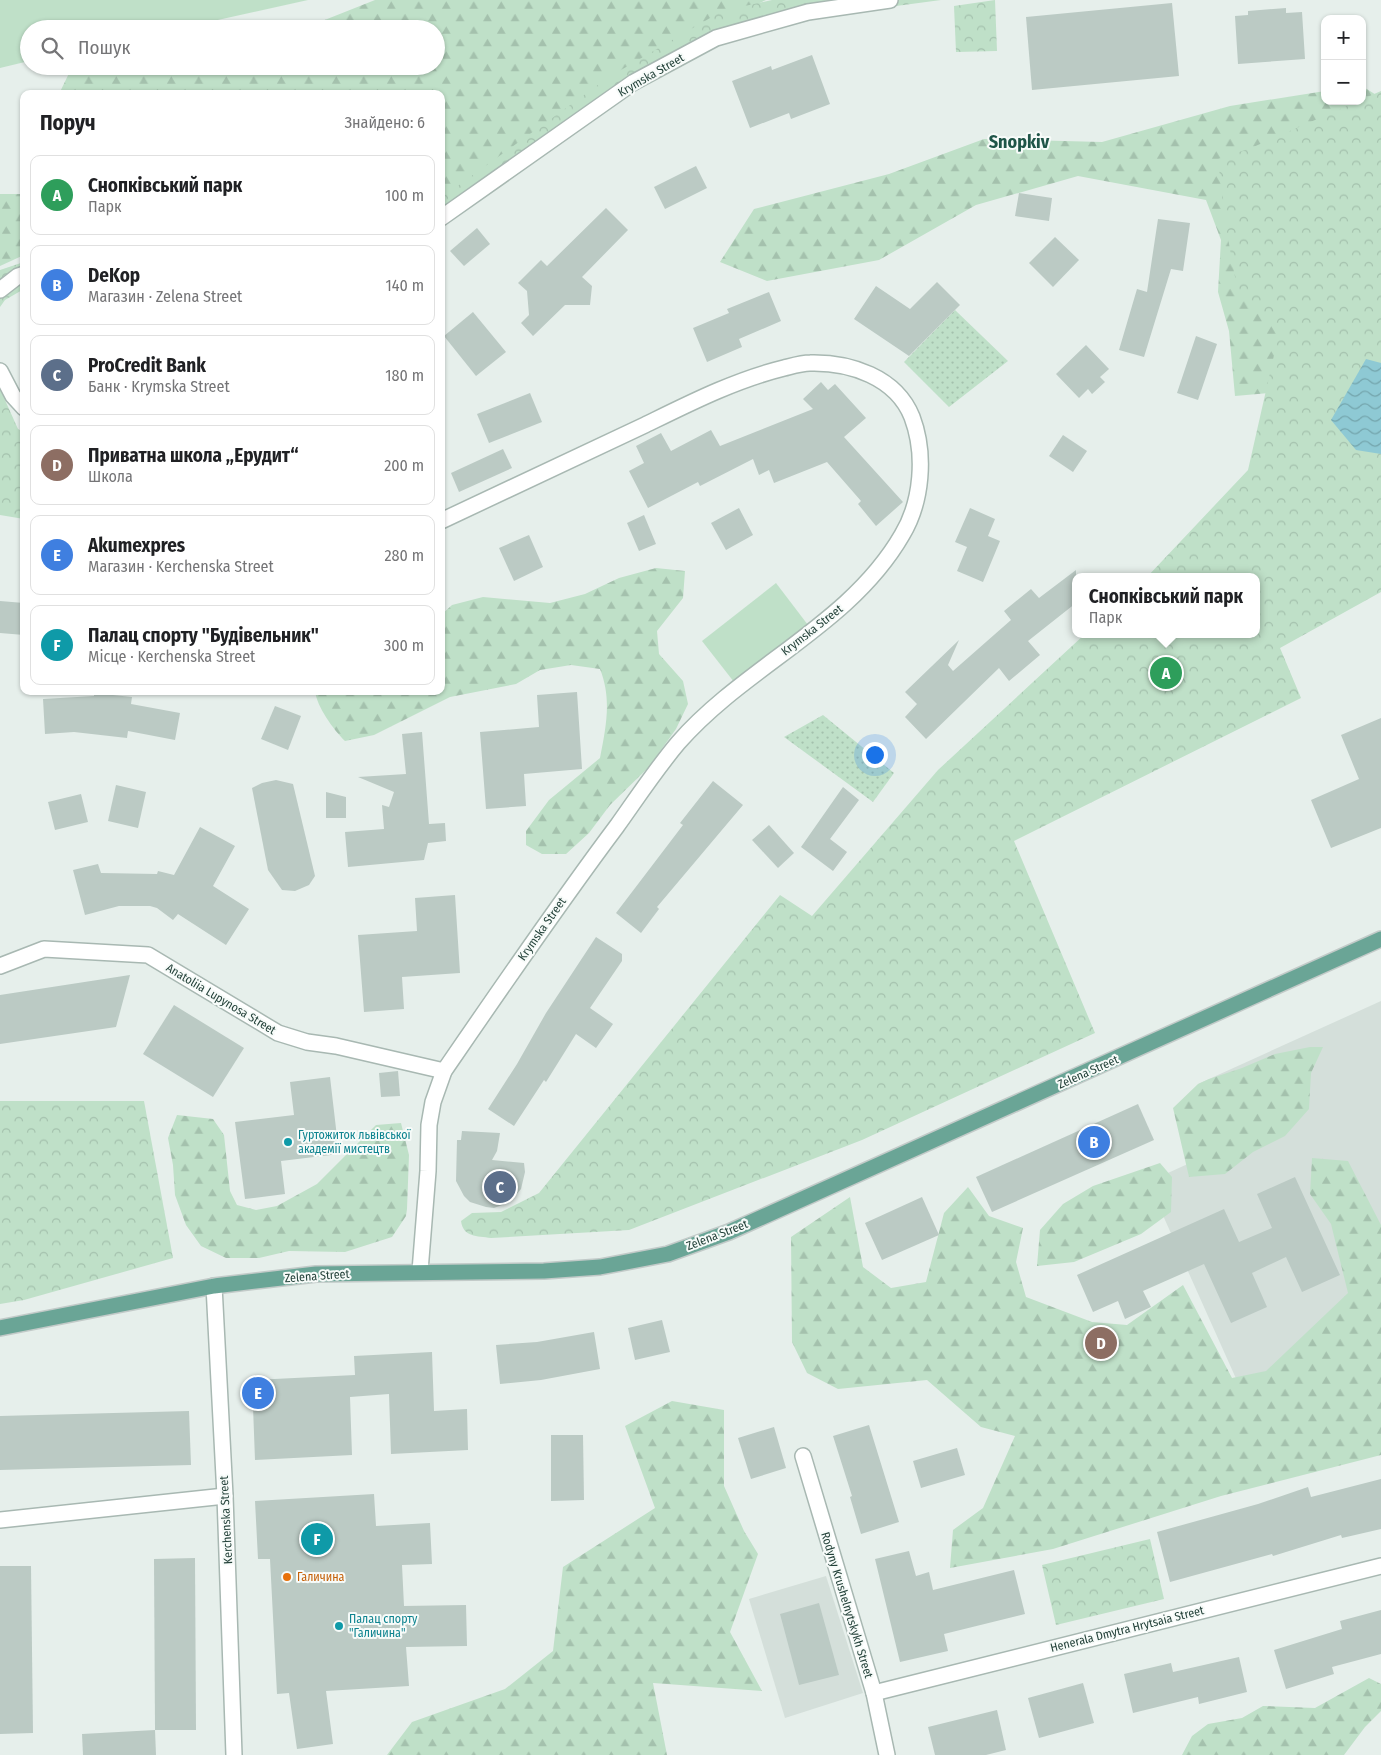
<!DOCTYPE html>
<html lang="uk">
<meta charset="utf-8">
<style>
body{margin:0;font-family:"Fira Sans Condensed",sans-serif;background:#f6f6f6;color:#202124}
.controls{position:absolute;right:15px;top:15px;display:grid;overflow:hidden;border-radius:10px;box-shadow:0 1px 4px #0004}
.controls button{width:45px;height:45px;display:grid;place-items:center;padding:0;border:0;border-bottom:1px solid #e0e0e0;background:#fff;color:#202124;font:25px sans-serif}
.you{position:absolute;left:874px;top:754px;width:18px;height:18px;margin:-12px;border:4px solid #fff;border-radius:50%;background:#1a73e8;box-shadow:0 0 0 8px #1a73e833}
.badge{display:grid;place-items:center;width:32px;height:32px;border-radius:50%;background:#d93025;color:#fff;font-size:16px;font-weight:700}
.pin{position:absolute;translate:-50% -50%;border:2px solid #fff;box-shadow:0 1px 5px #0006}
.popup{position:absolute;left:1072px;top:573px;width:188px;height:65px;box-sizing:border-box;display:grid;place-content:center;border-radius:10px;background:#fff;filter:drop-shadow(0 1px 4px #0005);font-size:16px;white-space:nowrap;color:#757577}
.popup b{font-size:19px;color:#202124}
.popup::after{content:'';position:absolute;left:50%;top:100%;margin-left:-10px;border:10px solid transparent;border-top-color:#fff}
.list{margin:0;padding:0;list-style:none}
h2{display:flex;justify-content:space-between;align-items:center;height:65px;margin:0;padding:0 20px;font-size:21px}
h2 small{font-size:16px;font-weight:400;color:#757577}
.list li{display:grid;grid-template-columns:32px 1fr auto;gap:15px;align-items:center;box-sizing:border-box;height:80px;margin:0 10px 10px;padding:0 10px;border:1px solid #e0e0e0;border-radius:10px}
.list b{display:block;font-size:19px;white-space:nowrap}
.list p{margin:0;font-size:16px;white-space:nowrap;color:#757577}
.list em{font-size:16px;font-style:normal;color:#757577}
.icon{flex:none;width:28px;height:28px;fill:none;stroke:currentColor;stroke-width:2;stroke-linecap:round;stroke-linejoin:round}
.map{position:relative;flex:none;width:1381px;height:1755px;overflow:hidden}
.search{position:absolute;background:#fff;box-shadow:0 1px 4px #0004;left:20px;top:20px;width:425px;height:55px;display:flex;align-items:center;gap:12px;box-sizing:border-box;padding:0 18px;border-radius:28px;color:#757577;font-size:19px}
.panel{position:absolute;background:#fff;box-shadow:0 1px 4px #0004;left:20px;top:90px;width:425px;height:605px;border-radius:10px}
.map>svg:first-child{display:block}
.built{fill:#d4dfda}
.grass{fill:url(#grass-dots)}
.forest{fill:url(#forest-firs)}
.park{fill:url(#park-crowns)}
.pitch{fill:#bfe0c8}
.water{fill:url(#water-waves)}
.building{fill:#bbcac4}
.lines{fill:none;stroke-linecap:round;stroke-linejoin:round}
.street-casing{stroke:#a8b8b2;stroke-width:18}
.primary-casing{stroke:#c2cac8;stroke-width:18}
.street{stroke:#fff;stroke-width:15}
.primary{stroke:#6aa596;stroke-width:15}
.culture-dot{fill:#0f9aa8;stroke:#f7fbf9;stroke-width:2}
.food-dot{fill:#e8710a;stroke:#f7fbf9;stroke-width:2}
.labels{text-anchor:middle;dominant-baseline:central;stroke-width:4;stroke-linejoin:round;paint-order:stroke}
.street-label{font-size:12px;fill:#24423a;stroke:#f7fbf9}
.culture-label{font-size:12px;fill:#0d838f;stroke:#f7fbf9;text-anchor:start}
.food-label{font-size:12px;fill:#c56008;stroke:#f7fbf9;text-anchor:start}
.district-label{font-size:18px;font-weight:bold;fill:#1f5548;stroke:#f7fbf9}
</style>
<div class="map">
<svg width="1381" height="1755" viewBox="0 0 1381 1755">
<defs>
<pattern id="grass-dots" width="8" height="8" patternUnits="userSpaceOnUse" patternTransform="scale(1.25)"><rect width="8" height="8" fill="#bfe0c8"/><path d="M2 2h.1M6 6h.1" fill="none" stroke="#a4c1ad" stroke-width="1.8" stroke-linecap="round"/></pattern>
<pattern id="forest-firs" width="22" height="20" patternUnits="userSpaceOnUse" patternTransform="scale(1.25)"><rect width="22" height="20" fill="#bfe0c8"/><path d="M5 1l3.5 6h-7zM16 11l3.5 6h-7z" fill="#a4c1ad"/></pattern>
<pattern id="park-crowns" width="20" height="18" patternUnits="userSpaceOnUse" patternTransform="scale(1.25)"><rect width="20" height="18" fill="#bfe0c8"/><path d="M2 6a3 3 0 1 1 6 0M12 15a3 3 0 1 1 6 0" fill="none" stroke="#a4c1ad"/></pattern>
<pattern id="water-waves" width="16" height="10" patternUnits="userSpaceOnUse" patternTransform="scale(1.25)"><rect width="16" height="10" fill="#8ec9d4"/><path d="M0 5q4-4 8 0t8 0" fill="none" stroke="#74a5ad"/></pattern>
</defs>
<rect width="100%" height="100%" fill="#e6efeb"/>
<g class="built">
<path d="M1381,1001v354l-130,57 -103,-230 75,-34 -25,-64z"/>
<path d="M826,1576l37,117 -78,25 -36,-119z"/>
</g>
<g class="grass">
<path d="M955,310l53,51 -59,46 -45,-45z"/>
<path d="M823,715l71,58 -21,29 -89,-65z"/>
</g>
<g class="forest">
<path d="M375,0h391l-26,12 -299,192v-110h-382l13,-27 3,-1h361v-37h-134z"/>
<path d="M1362,86l19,12 -112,295 -34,3 -6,-65 -11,-39 3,-52 -15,-40 -128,-24 -102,29 -97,55 -112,21 -47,-19 34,-53 135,-35 95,-35 118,3 128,-36 95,-15v10h37z"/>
<path d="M0,194h24v61l-24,11z"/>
<path d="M656,568l29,3 -2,27 -26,33 2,23 24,27 5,23 -12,25 -28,39 -38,37 -21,28 -23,21h-24l-16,-9v-14l23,-31 51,-42c6,-31 12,-59 0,-89l-29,-4 -31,5 -24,14 -66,13 -76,38 -29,6c-12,-12 -28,-34 -30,-50h126v-76l11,-10 31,-8 67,6 35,-9 34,-16z"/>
<path d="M1310,1047h13l-12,26 -2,36 -24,27 -32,16 -28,22 -36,3 -16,-69 25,-24 11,-5 33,-11 33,-14z"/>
<path d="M177,1115l36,4 11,16 6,56 7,14 19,5 21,-4 40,-22 59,-59 25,-2 8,32 -2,54 -1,7 -14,21 -47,15 -56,-1 -30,7h-33l-25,-12 -15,-21 -11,-30 -2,-30 -5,-27z"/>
<path d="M1312,1158l36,3 33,64v230l-160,41 -168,53 -103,19 3,-38 30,-22 32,-72 -34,-9 -54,-47 -89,9 -31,-16 -15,-31 -1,-105 59,-40 13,70 28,21 35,-6 18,-69 24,-26 21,29 34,12 -7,34 10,35 66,25 35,3 56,-40 49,93 34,-7 82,-78 -17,-69 -21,-30z"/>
<path d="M1160,1163l12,14 -1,35 -30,22 -67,28 -37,4 3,-36 23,-26 30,-18z"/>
<path d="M672,1401l52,9v76l20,45 14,23 -28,78 32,59 -109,-8 14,72h-280l25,-33 93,-33 48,-38 10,-84 92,-59 -30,-82z"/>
<path d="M1369,1678l12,6v27l-16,16 -21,28h-162l10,-19 16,-12 34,-6 21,-12 52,2z"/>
</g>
<g class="park">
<path d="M772,0h169l-127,17 -98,27 -80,46 -195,135v-27l168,-121 113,-66z"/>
<path d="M995,0l2,51 -41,1 -2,-46z"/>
<path d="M1381,91v501l-101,56 21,50 -287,143 81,192 -233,107 -233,90 -138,8c-14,-2 -28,-1 -30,-17l11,-8 29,-1 38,-19 241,-298 32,21 126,-146 147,-136h171v-57h-109l101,-107 31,-137 -41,-40 -13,-71 -7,-63 33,-11z"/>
<path d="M24,262v27l-19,11 -5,7v-37z"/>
<path d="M0,389l18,40 6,3v87l-24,-4z"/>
<path d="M0,1101h144l29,157 -149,42 -24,4z"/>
<path d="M1150,1539l14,60 -108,26 -14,-60z"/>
</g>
<g class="pitch">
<path d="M0,0h308l-131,29h-148v32l-29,7z"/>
<path d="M776,583l32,42 -74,57 -32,-41z"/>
</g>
<path class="water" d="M1366,359l15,4v91l-25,-4 -25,-30z"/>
<g class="building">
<path d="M1172,3l7,73 -147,14 -6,-73z"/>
<path d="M1286,8v5l16,-1 3,47 -67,5 -3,-48 13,-1v-4z"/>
<path d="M812,55l18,49 -39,15 -2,-6 -39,15 -18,-47 39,-15 1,4z"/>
<path d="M696,166l11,22 -42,21 -11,-22z"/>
<path d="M1019,193l33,5 -3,23 -34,-5z"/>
<path d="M606,208l22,22 -46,47 10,9 -2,19h-25l-32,31 -12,-13 8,-8 -2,-24 -9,-8 23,-23 6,6z"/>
<path d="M1158,219l32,4 -7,48 -12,-2 -27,88 -25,-7 18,-61 10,3z"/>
<path d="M477,228l13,16 -26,22 -14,-15z"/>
<path d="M1055,237l24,23 -26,27 -24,-24z"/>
<path d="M937,282l23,23 -51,51 -55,-37 22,-33 34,23z"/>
<path d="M769,292l12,29 -42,18 3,8 -35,15 -14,-34 36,-15 -2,-4z"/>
<path d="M473,312l33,40 -30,24 -32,-40z"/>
<path d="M1196,336l21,8 -19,56 -21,-7z"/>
<path d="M1086,345l23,24 -9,8 5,5 -13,12 -4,-5 -9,9 -23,-24z"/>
<path d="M821,382l7,8 7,-6 31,34 -22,19 59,65 -27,24 -18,-22 3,-3 -34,-39 -53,21 -5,-13 -10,5 -6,-16 -53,27 -2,-4 -50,26 -19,-37 15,-8 -8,-17 25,-13 10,18 40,-21 9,16 93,-37 -10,-10z"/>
<path d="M530,393l12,29 -53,21 -12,-29z"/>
<path d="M1063,435l24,16 -14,21 -24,-16z"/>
<path d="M503,449l9,19 -53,24 -8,-19z"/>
<path d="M739,508l14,27 -27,15 -15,-27z"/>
<path d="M970,508l25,11 -7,17 12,5 -17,41 -26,-11 10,-24 -12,-5z"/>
<path d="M644,515l12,29 -17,7 -12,-28z"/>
<path d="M529,535l14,32 -29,14 -15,-33z"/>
<path d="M1076,570v33l-48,38 12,14 -31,26 -10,-13 -73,71 -21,-22 12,-13 -12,-12 54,-52 -11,25 5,6 58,-51 -7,-9 27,-22 8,9z"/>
<path d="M0,601l24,2v32l-24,-2z"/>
<path d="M577,692l5,77 -58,5 2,32 -40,3 -6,-77 59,-5 -2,-32z"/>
<path d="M94,693l38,4 -1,7 49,9 -5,27 -47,-9 -1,7 -53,-6 -29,2 -2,-35 51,-3z"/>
<path d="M275,706l26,10 -13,34 -27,-11z"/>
<path d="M1381,718v110l-50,20 -20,-48 48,-21 -18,-44z"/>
<path d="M422,732l7,92 16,-1 1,18 -18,2 -4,17 -76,7 -3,-35 39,-3 -2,-24 7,2 5,-15 -36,-15 48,-3 -4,-40z"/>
<path d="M276,780l17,4 22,92 -6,9 -14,6 -13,-1 -14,-20 -16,-82 10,-5z"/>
<path d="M713,781l30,24 -86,102 2,2 -18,24 -25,-20 67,-88 -3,-2z"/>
<path d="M116,785l30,7 -8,36 -30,-7z"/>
<path d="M843,787l16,13 -29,39 17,13 -14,19 -32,-24z"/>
<path d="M326,792l20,5v21h-20z"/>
<path d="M81,794l7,28 -33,8 -7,-28z"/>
<path d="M769,825l25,28 -16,15 -26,-28z"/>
<path d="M200,827l35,19 -22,40 36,23 -23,36 -48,-31 -5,6 -16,-12 -7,-2h-31l-34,9 -12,-45 25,-6 3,9 56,1 1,-3 16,4z"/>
<path d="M455,895l5,78 -58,4 2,32 -40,3 -6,-77 59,-4 -2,-33z"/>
<path d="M596,937l26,17v7l-32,47 23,16 -17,24 -20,-14 -30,48 -2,-2 -30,46 -26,-17 29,-45 29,-51z"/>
<path d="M130,975l-14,52 -116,17v-49z"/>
<path d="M174,1005l70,43 -31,49 -70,-43z"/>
<path d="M398,1071l2,25 -19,1 -2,-24z"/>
<path d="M330,1077l9,77 -58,7 4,33 -40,5 -10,-77 59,-7 -4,-33z"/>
<path d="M1138,1104l16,36 -162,72 -16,-35z"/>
<path d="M462,1131l38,2 -3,18 -5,9 32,3 1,9 -4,17 -11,13 -16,6 -8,-1 -16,-5 -6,-6 -8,-15 1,-41h4z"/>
<path d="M1295,1177l45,98 -38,17 -16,-35 -34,16 15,34 -36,16 -27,-59 -61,27 8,16 -26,12 -7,-18 -25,11 -16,-37 147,-66 15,33 33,-14 -15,-34z"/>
<path d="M922,1197l17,38 -57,25 -17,-37z"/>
<path d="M662,1320l8,32 -35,8 -7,-32z"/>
<path d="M594,1332l6,37 -59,11 -41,4 -4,-39 41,-3z"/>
<path d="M432,1352l2,59 33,-2 1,41 -77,4 -2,-60 -39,3 2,58 -97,5 -3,-80 103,-5 -1,-19z"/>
<path d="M189,1411l2,54 -191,5v-54z"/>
<path d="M869,1425l30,97 -38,12 -11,-37 2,-1 -19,-60z"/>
<path d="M774,1427l12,41 -35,11 -13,-41z"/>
<path d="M551,1435h32l1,65 -33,1z"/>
<path d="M957,1448l8,27 -44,13 -8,-27z"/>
<path d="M1381,1479v50l-39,9 -1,-3 -68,21 -1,-2 -102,28 -13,-50 101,-28 50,-17 3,10z"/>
<path d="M374,1494l2,32 54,-3 2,41 -30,1 2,41 62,-1 1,41 -61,1 3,39 -83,5 7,53 -36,5 -8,-56 -12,1 -7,-135h-12l-3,-58z"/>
<path d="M909,1551l7,25 13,-4 4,18 81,-20 11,44 -81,20 4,17 -48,11 -25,-103z"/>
<path d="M195,1558l1,172h-41l-1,-171z"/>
<path d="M0,1566h31l2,167 -33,1z"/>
<path d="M819,1603l20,72 -40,10 -19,-71z"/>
<path d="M1381,1610v44l-49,13 2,7 -48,15 -12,-39 68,-21 -2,-8z"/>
<path d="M1239,1657l8,35 -48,12 -1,-7 -65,16 -9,-39 47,-11 2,9z"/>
<path d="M1083,1683l11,40 -55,15 -11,-40z"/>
<path d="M997,1710l9,40 -20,5h-51l-7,-28z"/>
<path d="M155,1730l1,25h-73l-1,-21z"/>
</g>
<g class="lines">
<defs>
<g id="street">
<path d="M441,218l193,-136 82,-44 92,-26 82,-12"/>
<path d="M0,290l18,-14 6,-2"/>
<path d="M0,371l13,25 11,12"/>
<path d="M0,966l44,-17 104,6 130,78 29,9 29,4 108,25"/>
<path d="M420,1271l8,-100 1,-46 4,-23 11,-31c57,-83 113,-165 173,-245 20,-28 39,-57 61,-83 67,-77 172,-118 224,-208 20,-33 24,-81 10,-118 -16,-40 -62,-55 -102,-54 -8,0 -18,3 -26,5 -49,12 -94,35 -139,57 -68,32 -136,64 -204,96"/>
<path d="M214,1286l11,210 9,259"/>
<path d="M803,1456l71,237 13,62"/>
<path d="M0,1520l225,-24"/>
<path d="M874,1693l507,-127"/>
</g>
<path id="primary" d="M0,1328l214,-42 102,-12 228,-3 56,-4 68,-13 61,-22 652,-293"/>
</defs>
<use href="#street" class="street-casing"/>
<use href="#primary" class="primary-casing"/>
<use href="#street" class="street"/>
<use href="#primary" class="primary"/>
</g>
<g class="culture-dot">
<circle cx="288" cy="1142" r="5"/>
<circle cx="339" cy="1626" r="5"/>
</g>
<circle class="food-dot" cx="287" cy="1577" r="5"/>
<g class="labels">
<g class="street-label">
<text transform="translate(651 75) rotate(-30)">Krymska Street</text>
<text transform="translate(812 630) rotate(-38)">Krymska Street</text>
<text transform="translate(542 929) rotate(-55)">Krymska Street</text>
<text transform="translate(221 999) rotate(31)">Anatoliia Lupynosa Street</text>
<text transform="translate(1088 1072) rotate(-24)">Zelena Street</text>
<text transform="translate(717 1235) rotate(-21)">Zelena Street</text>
<text transform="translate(317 1276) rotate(-4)">Zelena Street</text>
<text transform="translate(226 1520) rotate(-93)">Kerchenska Street</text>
<text transform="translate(847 1605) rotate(73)">Rodyny Krushelnytskykh Street</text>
<text transform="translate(1127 1629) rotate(-14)">Henerala Dmytra Hrytsaia Street</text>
</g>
<g class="culture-label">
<text x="298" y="1135">Гуртожиток львівської<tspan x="298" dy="14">академії мистецтв</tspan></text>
<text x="349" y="1619">Палац спорту<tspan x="349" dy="14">"Галичина"</tspan></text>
</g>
<g class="food-label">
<text x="297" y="1577">Галичина</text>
</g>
<g class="district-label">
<text x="1019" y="142">Snopkiv</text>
</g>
</g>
</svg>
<div class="controls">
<button>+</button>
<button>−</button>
</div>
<div class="you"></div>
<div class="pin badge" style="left:1166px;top:673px;background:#2e9e5b">A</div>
<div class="popup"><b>Снопківський парк</b>Парк</div>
<div class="pin badge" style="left:1094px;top:1142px;background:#3f7fe0">B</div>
<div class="pin badge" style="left:500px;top:1187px;background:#5c6f8a">C</div>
<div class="pin badge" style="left:1101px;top:1343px;background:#8d6e63">D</div>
<div class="pin badge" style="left:258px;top:1393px;background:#3f7fe0">E</div>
<div class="pin badge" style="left:317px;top:1539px;background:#0f9aa8">F</div>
<div class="search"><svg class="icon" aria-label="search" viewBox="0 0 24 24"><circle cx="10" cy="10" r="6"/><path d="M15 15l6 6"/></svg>Пошук</div>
<section class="panel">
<h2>Поруч<small>Знайдено: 6</small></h2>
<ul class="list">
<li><span class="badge" style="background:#2e9e5b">A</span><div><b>Снопківський парк</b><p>Парк</p></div><em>100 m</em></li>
<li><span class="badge" style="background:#3f7fe0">B</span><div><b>DeKop</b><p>Магазин · Zelena Street</p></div><em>140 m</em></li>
<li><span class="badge" style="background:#5c6f8a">C</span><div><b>ProCredit Bank</b><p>Банк · Krymska Street</p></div><em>180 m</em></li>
<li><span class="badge" style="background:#8d6e63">D</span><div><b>Приватна школа „Ерудит“</b><p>Школа</p></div><em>200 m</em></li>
<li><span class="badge" style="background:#3f7fe0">E</span><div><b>Akumexpres</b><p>Магазин · Kerchenska Street</p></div><em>280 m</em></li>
<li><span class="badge" style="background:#0f9aa8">F</span><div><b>Палац спорту &quot;Будівельник&quot;</b><p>Місце · Kerchenska Street</p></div><em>300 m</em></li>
</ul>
</section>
</div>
